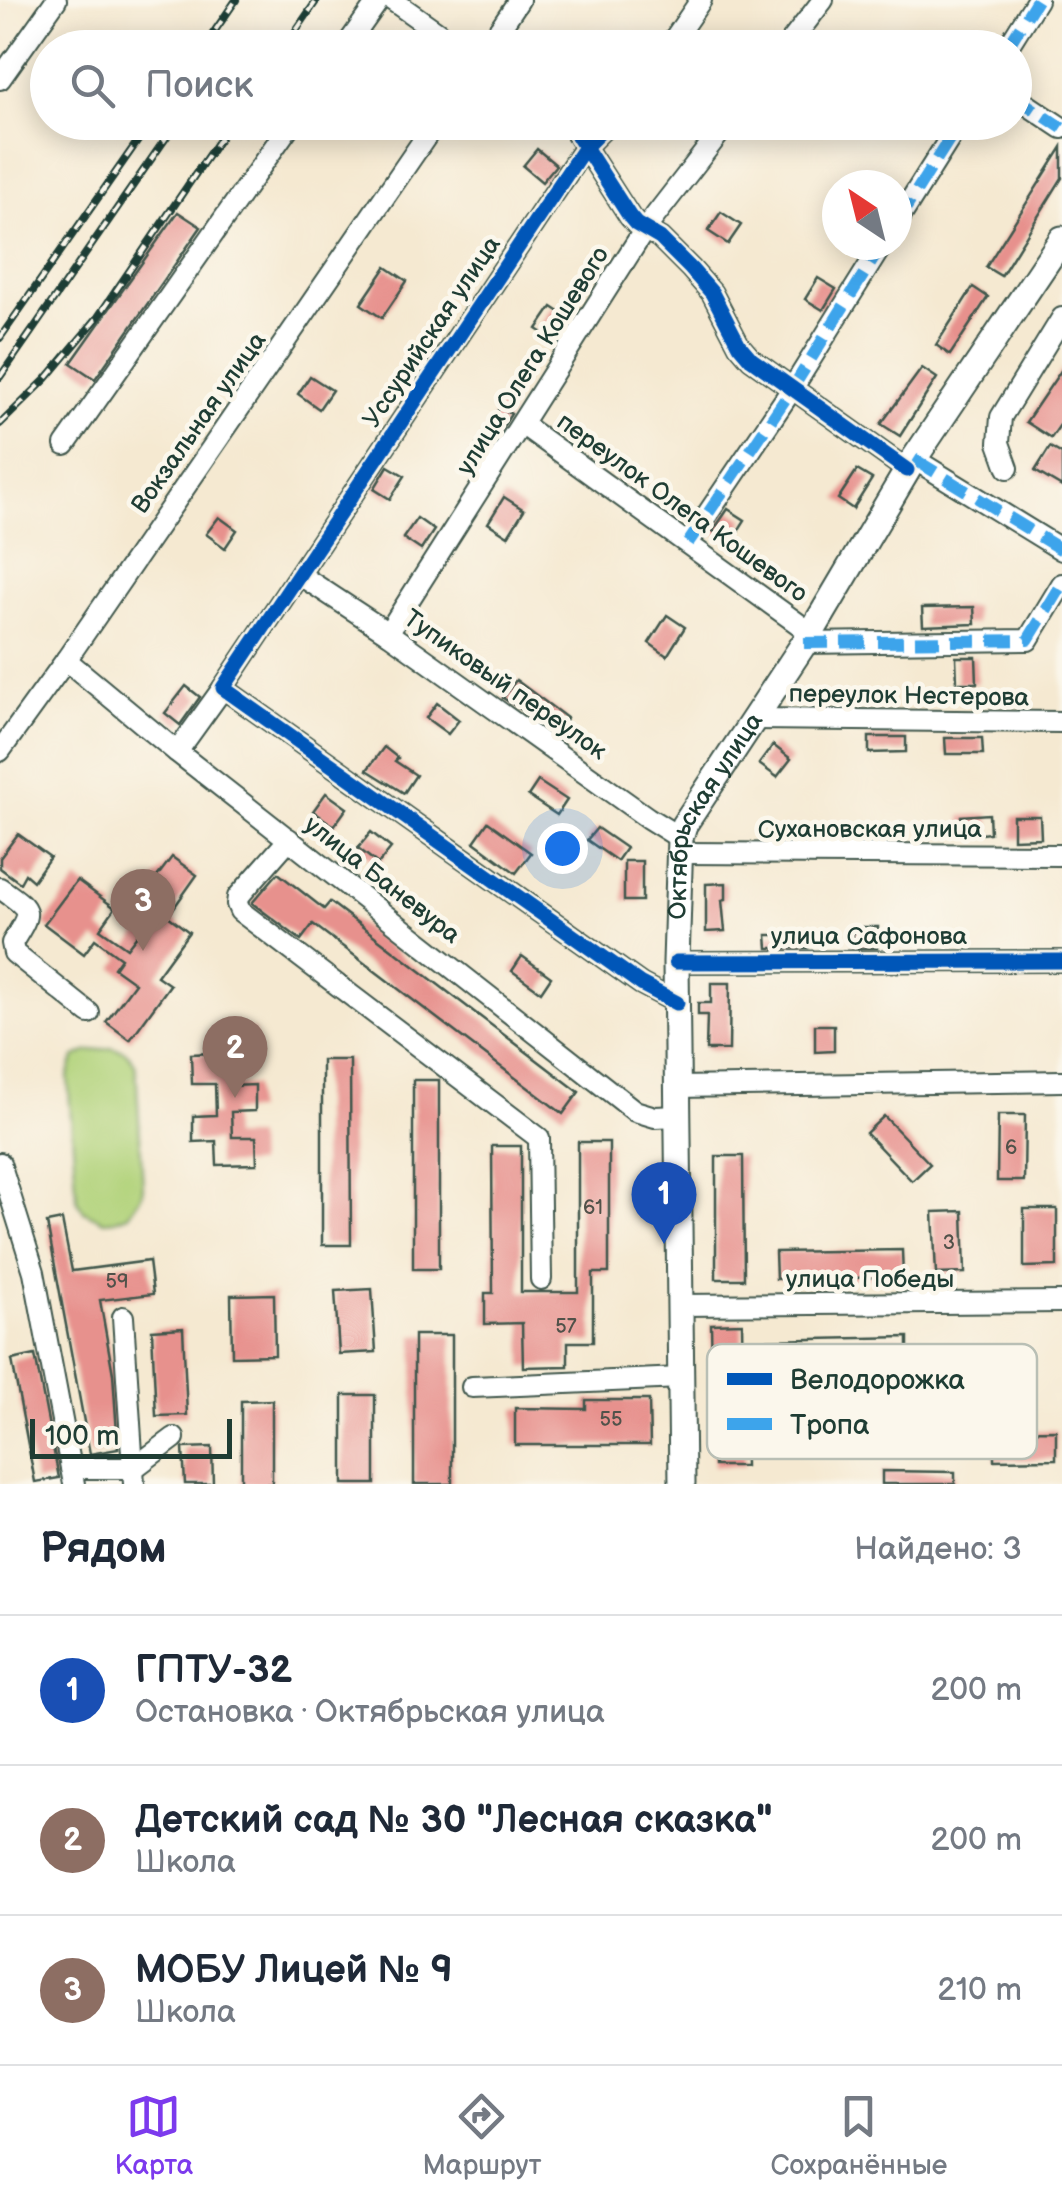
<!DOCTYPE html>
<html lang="ru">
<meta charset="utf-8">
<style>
body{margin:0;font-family:"Balsamiq Sans",sans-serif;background:#f2f2f3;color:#1f2937}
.compass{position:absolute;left:822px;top:170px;width:90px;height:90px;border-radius:50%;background:#fff;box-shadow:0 5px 25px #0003;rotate:325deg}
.scale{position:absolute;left:30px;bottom:25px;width:202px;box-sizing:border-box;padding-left:10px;border:5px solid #1f3d34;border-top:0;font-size:28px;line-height:35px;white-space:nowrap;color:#1f3d34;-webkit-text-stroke:8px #fbf7ec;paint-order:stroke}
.you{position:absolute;left:562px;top:848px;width:35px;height:35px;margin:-25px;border:8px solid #fff;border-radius:50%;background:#1a73e8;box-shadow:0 0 0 15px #1a73e833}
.badge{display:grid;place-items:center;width:65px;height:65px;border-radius:50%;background:#7c3aed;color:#fff;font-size:32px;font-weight:700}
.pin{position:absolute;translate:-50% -82px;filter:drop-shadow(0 2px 5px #0008)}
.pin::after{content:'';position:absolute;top:52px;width:35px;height:30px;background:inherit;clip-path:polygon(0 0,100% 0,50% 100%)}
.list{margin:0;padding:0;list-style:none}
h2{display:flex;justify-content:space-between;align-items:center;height:130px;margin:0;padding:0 40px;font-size:42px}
h2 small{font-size:32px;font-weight:400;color:#747a83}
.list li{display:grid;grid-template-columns:65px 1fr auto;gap:30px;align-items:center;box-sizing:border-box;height:150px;padding:0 40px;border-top:2px solid #e0e1e3}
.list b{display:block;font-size:38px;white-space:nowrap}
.list p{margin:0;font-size:32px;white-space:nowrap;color:#747a83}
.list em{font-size:32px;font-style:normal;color:#747a83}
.icon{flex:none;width:55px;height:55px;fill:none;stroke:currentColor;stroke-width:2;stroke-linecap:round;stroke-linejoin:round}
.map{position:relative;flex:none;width:1062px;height:1484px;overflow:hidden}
.search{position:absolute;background:#fff;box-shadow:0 5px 25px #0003;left:30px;right:30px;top:30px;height:110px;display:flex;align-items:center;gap:25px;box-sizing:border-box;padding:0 35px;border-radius:55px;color:#747a83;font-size:38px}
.sheet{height:580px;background:#fff}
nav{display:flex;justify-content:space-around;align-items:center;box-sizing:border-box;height:140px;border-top:2px solid #e0e1e3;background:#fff;font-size:28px;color:#747a83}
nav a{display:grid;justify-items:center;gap:5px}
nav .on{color:#7c3aed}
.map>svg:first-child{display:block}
.green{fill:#b2d37b;stroke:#688858;stroke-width:2.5}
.building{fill:#e7918d}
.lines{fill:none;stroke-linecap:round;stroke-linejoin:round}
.minor-casing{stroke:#3f574c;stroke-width:24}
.major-casing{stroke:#3f574c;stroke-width:29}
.minor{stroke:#fff;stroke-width:20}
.major{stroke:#fff;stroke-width:25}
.rail-casing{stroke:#1f3d34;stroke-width:8}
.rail{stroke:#fbf7ec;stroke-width:4;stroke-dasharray:11;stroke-linecap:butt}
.quiet{stroke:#3da4eb;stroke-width:12;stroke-dasharray:25 12;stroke-linecap:butt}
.cycleway-casing{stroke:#fbf7ec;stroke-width:21}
.cycleway{stroke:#0057b8;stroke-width:15}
.labels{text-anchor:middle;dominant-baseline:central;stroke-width:9;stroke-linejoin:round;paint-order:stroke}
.number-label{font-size:20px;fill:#51524a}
.street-label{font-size:25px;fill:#1f3d34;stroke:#fbf7ec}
.key{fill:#fbf7ec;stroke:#b9bfb5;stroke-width:2.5}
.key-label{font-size:28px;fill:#1f3d34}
</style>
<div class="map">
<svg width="1062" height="1484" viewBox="0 0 1062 1484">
<rect width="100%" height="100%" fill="#fbf7ec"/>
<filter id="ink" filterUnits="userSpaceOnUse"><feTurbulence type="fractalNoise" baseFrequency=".01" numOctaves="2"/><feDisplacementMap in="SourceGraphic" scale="20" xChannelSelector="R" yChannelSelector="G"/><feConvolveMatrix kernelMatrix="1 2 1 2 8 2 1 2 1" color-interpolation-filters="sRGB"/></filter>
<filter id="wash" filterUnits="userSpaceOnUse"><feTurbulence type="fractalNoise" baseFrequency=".0048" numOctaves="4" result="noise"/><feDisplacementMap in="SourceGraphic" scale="40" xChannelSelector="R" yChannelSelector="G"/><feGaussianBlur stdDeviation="2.25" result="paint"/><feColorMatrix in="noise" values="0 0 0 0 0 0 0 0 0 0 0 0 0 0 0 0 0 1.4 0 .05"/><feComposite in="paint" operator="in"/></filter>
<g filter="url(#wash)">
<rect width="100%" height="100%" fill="#f5e9d1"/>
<path class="green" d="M111,1048c14,2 20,6 25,19l7,121 -2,8 -13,19 -13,5 -11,1 -20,-10 -7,-10 -9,-124 6,-19 12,-6z"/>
<g id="blocks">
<g class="building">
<path d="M1062,147v31l-61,98 -15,-9z"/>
<path d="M537,149l19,16 -14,17 -19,-16z"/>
<path d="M178,212l23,15 -106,152 -24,-16z"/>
<path d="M721,212l20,13 -13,19 -20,-13z"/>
<path d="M386,267l21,14 -25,37 -21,-14z"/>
<path d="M818,278l18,11 -13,21 -18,-11z"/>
<path d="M973,287l15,10 -38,58 -14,-10z"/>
<path d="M552,307l17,11 -15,22 -17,-11z"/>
<path d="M922,368l15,10 -37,58 -19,-12z"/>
<path d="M1062,369v53l-11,16 -25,-16z"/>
<path d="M310,376l22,14 -13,19 -21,-15z"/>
<path d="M500,407l11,7 -34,54 -10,-7z"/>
<path d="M1050,447l12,7v33l-27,-16z"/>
<path d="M388,466l17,10 -15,23 -16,-10z"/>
<path d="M857,470l15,9 -19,30 -15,-10z"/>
<path d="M504,497l20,13 -16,26 -20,-13z"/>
<path d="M728,509l17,11 -14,22 -18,-11z"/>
<path d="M219,517l18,13 -12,18 -19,-14z"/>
<path d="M417,518l17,12 -13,20 -18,-12z"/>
<path d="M974,607l1,17 -52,2 -1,-18z"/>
<path d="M667,615l18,12 -18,29 -18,-13z"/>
<path d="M956,657h20l1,26h-20z"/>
<path d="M516,680l51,38 -10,15 -54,-35z"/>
<path d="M186,686l14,11 -20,28 -15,-12z"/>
<path d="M437,703l22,17 -11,14 -22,-16z"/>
<path d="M869,737h37v15l-37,1z"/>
<path d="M945,738h37l1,16h-37z"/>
<path d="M773,745l18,14 -14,18 -18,-13z"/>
<path d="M384,747l14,11 -3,3 21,14 -12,18 -37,-23z"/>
<path d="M538,781l29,19 -10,15 -29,-19z"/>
<path d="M326,793l21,15 -13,18 -21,-15z"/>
<path d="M989,814l1,19 -27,3 -2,-20z"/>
<path d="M1013,816h27l1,22 -28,1z"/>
<path d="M488,822l43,31 -15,20 -42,-31z"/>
<path d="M597,828l29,20 -9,13 -30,-21z"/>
<path d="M371,832l20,16 -13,16 -20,-16z"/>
<path d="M18,834l32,23 -17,24 -8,-7 -5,9 -20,-15v-10z"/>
<path d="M172,857l25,18 -29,41 21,16 -32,44 13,9 -40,55 -24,-18 29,-39 -21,-15 7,-10 -26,-19 -11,15 -40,-30 33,-44 38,28 -15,21 27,19 17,-22 -15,-12z"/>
<rect x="624" y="861" width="18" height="40"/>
<path d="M278,873l46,36 6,-7 249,190 -16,22 -250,-190 -12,16 -49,-37z"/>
<path d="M726,883v16l-4,1 3,31 -19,1v-48z"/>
<path d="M853,927h25l-1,21h-24z"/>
<path d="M767,935h41v13h-40z"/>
<path d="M522,956l29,21 -10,15 -29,-21z"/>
<path d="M711,983h19l-1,67h-23l1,-35h-9v-12h13z"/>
<path d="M815,1025h19v26l-19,1z"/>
<path d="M254,1030l1,27h-25l1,29 24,-1v26l-24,1 1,25h24l1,27 -40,1 -1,-24 -23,1v-26l23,-1 -1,-31h-23l-1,-30 23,-1 -1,-22z"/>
<path d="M322,1060h28l1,185h-29z"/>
<rect x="413" y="1080" width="26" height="189"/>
<path d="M998,1115h27l-1,66h-27z"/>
<path d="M884,1116l46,48 -18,17 -46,-48z"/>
<path d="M578,1142h31v131h-16v69h-25v24l-45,1 -1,-44 -37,1v-31h8l-1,-147h29v146h57z"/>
<path d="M716,1156h27l1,123h-28z"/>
<path d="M1024,1209h33v57l-33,1z"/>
<path d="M963,1211l2,62 -29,1 -3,-62z"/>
<path d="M62,1220l10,51 77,-10 4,33 -53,6 13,74 5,75 -28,5 -43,-231z"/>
<path d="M902,1250l1,27 -127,2 -1,-27z"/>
<path d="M372,1289l4,63 -37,2 -4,-63z"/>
<path d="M274,1294l1,61 -43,1 -1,-61z"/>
<path d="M742,1323l3,143h-31l-3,-142z"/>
<path d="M183,1328l4,87 -31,1 -4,-86z"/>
<rect x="414" y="1335" width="38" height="149"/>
<path d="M908,1337v29l-142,4 -1,-30z"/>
<path d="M35,1355l24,123 -24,4 -23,-122z"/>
<rect x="343" y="1395" width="32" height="89"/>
<path d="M272,1400v84h-31v-83z"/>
<path d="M586,1400h63l1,45h-135v-37l71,1z"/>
<path d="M1056,1430v29l-62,1v-29z"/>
<path d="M212,1447l1,37h-28l-2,-36z"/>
<path d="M882,1471l73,1v12h-73z"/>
</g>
</g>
</g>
<g filter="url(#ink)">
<use href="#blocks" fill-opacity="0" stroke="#3f574c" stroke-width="2.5"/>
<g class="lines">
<defs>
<g id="minor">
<path d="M392,0l68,48"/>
<path d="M500,28l15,20"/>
<path d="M345,48l34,-48"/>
<path d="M487,48l32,-48"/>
<path d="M668,48l33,-48"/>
<path d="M786,48l37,-48"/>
<path d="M1007,48l30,-48"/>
<path d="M0,79l56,-79"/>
<path d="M1014,96l48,32"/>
<path d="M569,122l61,95 6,7 24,14 31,31 21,24 27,52 12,14 156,111"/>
<path d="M610,122l-25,25 -362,541 418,296 36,19"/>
<path d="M897,222l63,-100"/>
<path d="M523,425l288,208"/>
<path d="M65,445l227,-323"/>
<path d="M914,459l148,91"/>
<path d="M1008,468l-9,-25 2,-26 61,-99"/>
<path d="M688,543l104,-154 90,-144"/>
<path d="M300,575l88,58 260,185 32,20"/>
<path d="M388,633l257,-404 83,-107"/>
<path d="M804,643l224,-3 34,-56"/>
<path d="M66,660l111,92 458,359 20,6 23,-1"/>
<path d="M755,719l307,3"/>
<path d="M0,751l66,-91 370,-538"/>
<path d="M177,752l46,-64"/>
<path d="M289,839l-51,58 -1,7 3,7 299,227 2,141"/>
<path d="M677,853l385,2"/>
<path d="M0,888c32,23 33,21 12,55l2,10 75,60"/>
<path d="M676,962l386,-1"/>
<path d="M677,1087l385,-6"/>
<path d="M0,1163l34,109 40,212"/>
<path d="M679,1305l383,-3"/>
<path d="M123,1317l11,167"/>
<path d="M472,1387l209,-9"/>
<path d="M71,1468h63l40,-30"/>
</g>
<g id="major">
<path id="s1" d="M682,1484l-6,-522 4,-124 4,-13 127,-192 103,-174 148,-220"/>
</g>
</defs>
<use href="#minor" class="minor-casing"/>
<use href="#major" class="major-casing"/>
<use href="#minor" class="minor"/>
<use href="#major" class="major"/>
<defs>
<g id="rail">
<path d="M203,48l33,-48"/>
<path d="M284,48l33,-48"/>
<path d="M0,338l151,-216"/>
<path d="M0,377l177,-255"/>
<path d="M0,424l46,-45 52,-62 133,-195"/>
</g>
</defs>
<use href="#rail" class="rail-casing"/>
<use href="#rail" class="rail"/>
<g class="quiet">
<path d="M1007,48l30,-48"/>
<path d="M1014,96l48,32"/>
<path d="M897,222l63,-100"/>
<path d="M914,459l148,91"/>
<path d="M688,543l104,-154 90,-144"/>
<path d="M804,643l224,-3 34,-56"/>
</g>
<defs>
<g id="cycleway">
<path d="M569,122l61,95 6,7 24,14 31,31 21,24 27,52 12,14 156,111"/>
<path d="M610,122l-25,25 -362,541 418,296 36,19"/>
<path d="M676,962l386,-1"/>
</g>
</defs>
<use href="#cycleway" class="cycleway-casing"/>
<use href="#cycleway" class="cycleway"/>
</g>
</g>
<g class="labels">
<g class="number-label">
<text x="1011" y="1148">6</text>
<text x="593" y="1208">61</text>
<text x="949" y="1243">3</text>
<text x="117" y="1282">59</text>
<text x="566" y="1327">57</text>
<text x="611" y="1420">55</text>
</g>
<g class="street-label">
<text transform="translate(432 332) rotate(-56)">Уссурийская улица</text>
<text transform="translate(533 361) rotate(-58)">улица Олега Кошевого</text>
<text transform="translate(199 423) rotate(-55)">Вокзальная улица</text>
<text transform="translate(682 508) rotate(36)">переулок Олега Кошевого</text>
<text transform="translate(505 685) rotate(35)">Тупиковый переулок</text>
<text transform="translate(909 696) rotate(1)">переулок Нестерова</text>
<text stroke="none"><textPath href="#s1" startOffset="678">Октябрьская улица</textPath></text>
<text x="870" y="829">Сухановская улица</text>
<text transform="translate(382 880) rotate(38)">улица Баневура</text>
<text x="869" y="936">улица Сафонова</text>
<text x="870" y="1279">улица Победы</text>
</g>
</g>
<rect x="707" y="1344" width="330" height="115" rx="15" class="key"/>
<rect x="727" y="1373" width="45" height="12" fill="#0057b8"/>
<rect x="727" y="1418" width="45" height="12" fill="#3da4eb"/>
<g class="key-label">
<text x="790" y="1389">Велодорожка</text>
<text x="790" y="1434">Тропа</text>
</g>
</svg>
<svg class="compass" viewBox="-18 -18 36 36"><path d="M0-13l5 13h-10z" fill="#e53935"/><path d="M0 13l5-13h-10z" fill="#747a83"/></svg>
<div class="scale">100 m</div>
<div class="you"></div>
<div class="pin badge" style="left:664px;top:1244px;background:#1a4fb4">1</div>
<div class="pin badge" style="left:235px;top:1098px;background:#8d6e63">2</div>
<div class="pin badge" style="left:143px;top:951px;background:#8d6e63">3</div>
<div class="search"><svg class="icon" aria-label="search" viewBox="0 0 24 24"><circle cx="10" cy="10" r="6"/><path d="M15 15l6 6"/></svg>Поиск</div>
</div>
<section class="sheet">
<h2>Рядом<small>Найдено: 3</small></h2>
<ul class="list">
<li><span class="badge" style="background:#1a4fb4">1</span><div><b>ГПТУ-32</b><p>Остановка · Октябрьская улица</p></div><em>200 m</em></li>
<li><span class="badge" style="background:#8d6e63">2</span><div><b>Детский сад № 30 &quot;Лесная сказка&quot;</b><p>Школа</p></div><em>200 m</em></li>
<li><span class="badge" style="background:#8d6e63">3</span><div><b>МОБУ Лицей № 9</b><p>Школа</p></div><em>210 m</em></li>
</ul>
</section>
<nav>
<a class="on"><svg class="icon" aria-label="map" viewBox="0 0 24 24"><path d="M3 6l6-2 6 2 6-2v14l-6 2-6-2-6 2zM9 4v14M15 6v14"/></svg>Карта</a>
<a><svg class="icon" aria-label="directions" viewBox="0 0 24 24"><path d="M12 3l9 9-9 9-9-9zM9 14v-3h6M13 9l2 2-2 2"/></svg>Маршрут</a>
<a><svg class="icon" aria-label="saved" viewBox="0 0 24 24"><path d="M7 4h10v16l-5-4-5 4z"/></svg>Сохранённые</a>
</nav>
